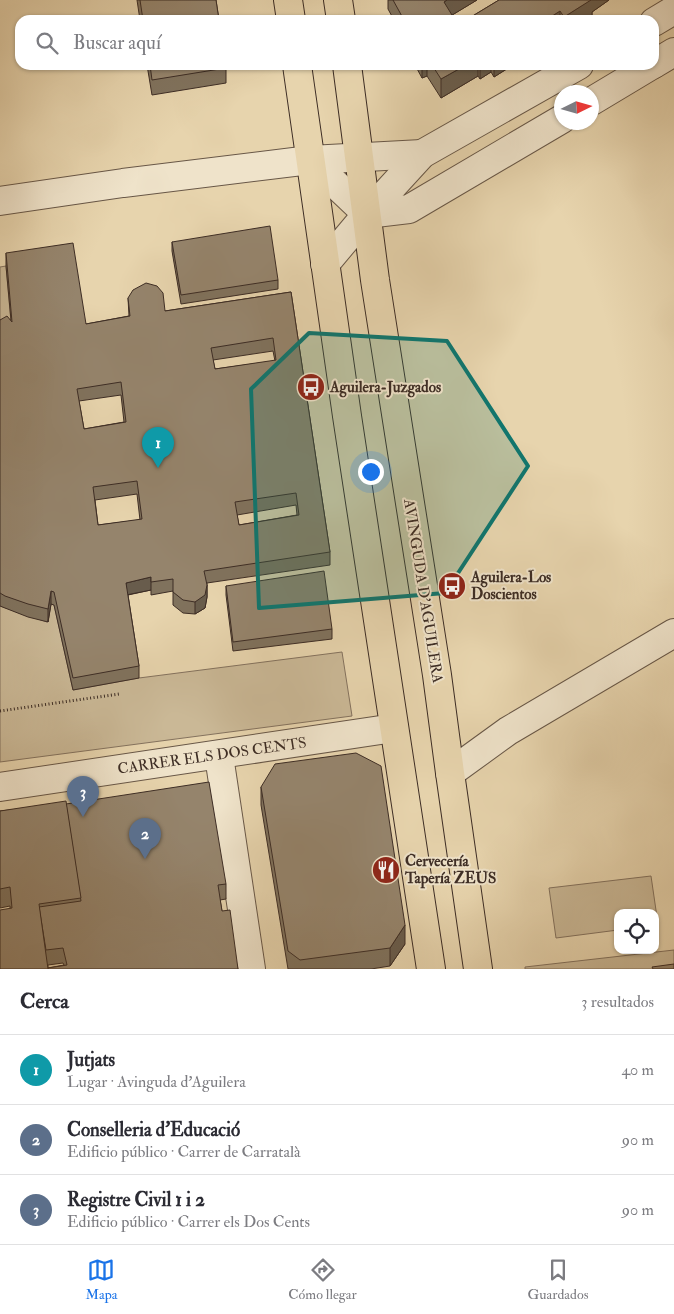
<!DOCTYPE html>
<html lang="es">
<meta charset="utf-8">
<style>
body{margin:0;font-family:"IM FELL Double Pica",serif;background:#f2f2f3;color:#2b2b33}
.controls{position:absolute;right:15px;bottom:15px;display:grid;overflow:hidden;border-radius:10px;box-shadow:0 1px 4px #0004}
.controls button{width:45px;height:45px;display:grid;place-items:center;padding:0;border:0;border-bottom:1px solid #e1e1e2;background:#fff;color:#2b2b33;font:25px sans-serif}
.compass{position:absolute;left:554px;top:85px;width:45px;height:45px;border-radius:50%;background:#fff;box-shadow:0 1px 4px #0004;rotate:85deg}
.you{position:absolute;left:370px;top:471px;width:18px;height:18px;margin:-12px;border:4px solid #fff;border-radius:50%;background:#1a73e8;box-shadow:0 0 0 8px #1a73e833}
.badge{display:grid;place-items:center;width:32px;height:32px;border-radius:50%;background:#1a73e8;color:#fff;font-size:16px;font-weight:700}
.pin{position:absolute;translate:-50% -41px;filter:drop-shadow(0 1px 2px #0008)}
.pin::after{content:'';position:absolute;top:26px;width:18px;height:15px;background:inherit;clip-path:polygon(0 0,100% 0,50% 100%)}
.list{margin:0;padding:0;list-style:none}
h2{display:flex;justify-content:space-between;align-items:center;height:65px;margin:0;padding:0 20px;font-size:21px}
h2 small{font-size:16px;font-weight:400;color:#7c7c81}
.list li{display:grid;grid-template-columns:32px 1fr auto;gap:15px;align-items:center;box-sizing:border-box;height:70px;padding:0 20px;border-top:1px solid #e1e1e2}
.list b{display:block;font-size:19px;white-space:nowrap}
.list p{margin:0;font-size:16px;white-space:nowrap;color:#7c7c81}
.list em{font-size:16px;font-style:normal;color:#7c7c81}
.icon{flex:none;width:28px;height:28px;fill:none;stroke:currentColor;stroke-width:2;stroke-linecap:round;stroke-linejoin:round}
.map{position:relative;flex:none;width:674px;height:969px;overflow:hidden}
.search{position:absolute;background:#fff;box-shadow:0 1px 4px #0004;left:15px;right:15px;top:15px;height:55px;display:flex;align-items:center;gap:12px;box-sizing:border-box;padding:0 18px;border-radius:15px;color:#7c7c81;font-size:19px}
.sheet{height:275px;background:#fff}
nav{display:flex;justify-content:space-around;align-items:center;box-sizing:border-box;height:70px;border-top:1px solid #e1e1e2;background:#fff;font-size:14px;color:#7c7c81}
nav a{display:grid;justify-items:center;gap:2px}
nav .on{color:#1a73e8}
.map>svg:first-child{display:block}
.green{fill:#cab896;stroke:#84725e}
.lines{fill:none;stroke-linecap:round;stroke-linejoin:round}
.minor-casing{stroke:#685747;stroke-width:30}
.major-casing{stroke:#3d2d25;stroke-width:30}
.path{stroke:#3d2d25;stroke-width:3;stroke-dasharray:1 2.5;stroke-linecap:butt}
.minor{stroke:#efe3ca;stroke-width:28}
.major{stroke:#e7d4ad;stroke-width:28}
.wall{fill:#80725d;stroke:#3d2d25;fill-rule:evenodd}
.shaded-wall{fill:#685c4c;stroke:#3d2d25}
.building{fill:#95846c;stroke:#3d2d25;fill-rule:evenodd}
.marked{fill:#0f766e;fill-opacity:0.2;stroke:#0f766e;stroke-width:4;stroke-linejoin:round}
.labels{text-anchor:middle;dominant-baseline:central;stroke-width:4;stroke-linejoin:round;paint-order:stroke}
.poi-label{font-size:15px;font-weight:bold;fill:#3d2d25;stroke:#efe3ca;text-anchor:start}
.street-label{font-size:15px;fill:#3d2d25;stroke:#efe3ca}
</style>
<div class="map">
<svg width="674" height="969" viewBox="0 0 674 969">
<rect width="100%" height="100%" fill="#e7d4ad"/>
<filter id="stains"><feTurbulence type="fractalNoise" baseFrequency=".004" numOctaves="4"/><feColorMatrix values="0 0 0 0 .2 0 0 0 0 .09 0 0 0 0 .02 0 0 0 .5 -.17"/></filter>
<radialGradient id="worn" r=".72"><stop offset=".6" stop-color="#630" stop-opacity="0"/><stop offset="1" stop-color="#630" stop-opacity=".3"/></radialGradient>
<g class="green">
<path d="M6,266l6,68 -12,-2v-65z"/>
<path d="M51,604l3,1 19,85 66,-12 203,-26 10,64 -352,46v-156l47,16z"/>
<path d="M651,876l7,48 -3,1v-12h-37v17l-62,8 -7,-50z"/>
<path d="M674,950v19h-149v-2z"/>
</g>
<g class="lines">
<defs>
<g id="minor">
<path d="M654,22l20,-12"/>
<path d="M654,64l20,-12"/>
<path d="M592,101l60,-36"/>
<path d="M310,160l57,54"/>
<path d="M0,201l123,-18 187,-23 112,-6"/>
<path d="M367,214l42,-5 153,-90"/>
<path d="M325,264l42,-50 55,-60 157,-89"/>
<path d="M219,756l32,213"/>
<path d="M450,773l58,-42 166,-98"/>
<path d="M0,787l394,-59"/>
</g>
<g id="major">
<path d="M288,0l3,20"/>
<path d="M338,0l3,20"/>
<path d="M297,65l50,351 84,553"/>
<path d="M347,65l28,215 62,395 13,98 28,196"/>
</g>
</defs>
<use href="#minor" class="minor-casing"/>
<use href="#major" class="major-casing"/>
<path class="path" d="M0,711l119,-17"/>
<use href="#minor" class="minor"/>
<use href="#major" class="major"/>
</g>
<g class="wall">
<path d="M137,0h79l3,20h-79z"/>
<path d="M388,0h89l-25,15 3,5h-61l-6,-11z"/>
<path d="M499,0h110l-17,12v6l-4,2h-122z"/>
<path d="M147,65h79v18l-74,12z"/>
<path d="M415,65h98l-19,12 -3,-5 -11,7 -2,-3 -37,22 -14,-22 -5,2z"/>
<path d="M172,242l106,38v9l-97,15 -9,-53z"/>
<path d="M6,253l80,71 43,-8 -1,-18 37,13 126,-19 39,260v13l-123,18v14l-2,11 -10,6 -12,-1 -10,-8v-14l-22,4v-5l-23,5 11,71v12l-66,12 -19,-85 -3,-1 -3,18 -20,-5 -23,-9 -5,-2v-286h11l-5,-54zM273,351l2,10 -60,8 -2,-9zM121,395l3,27 -40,7 -5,-28zM137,494l3,26 -42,5 -3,-25zM296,505l1,10 -58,10 -2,-10z"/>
<path d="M226,586l106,43v10l-99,12 -7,-56z"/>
<path d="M261,787l144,157 -15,22 -19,3h-83l-27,-164z"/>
<path d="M66,804l160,80v15l-6,1 2,11 16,58h-238l10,-61v-2l-10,2v-97zM63,963l1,2 -16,3v-3z"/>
</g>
<g class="shaded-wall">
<path d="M447,0h30l-33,20v-18z"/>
<path d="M590,0h19l-17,12v6l-4,2h-24v-3z"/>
<path d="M560,11v9h-14z"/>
<path d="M422,65h5v11l-5,2z"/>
<path d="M466,65h12v11l-37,22v-19z"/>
<path d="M480,65h11v7l-11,7z"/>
<path d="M494,65h19l-19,12z"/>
<path d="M151,577v13l-25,5v-12z"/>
<path d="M207,585v12l-2,11 -10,6v-12z"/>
<path d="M51,591v13l-3,18v-13z"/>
<path d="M405,925v19l-15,22v-18z"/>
</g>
<g class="building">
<path d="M140,0h76l3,20h-76z"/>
<path d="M393,0h54l-3,2 11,18h-51z"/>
<path d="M499,0h92l-27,17 -4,-6 -14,9h-80z"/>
<path d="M150,65h76v3l-74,12z"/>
<path d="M432,65h34l-25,14z"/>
<path d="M270,226l8,54 -97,15 -9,-53z"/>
<path d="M73,243l13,81 44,-8 -2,-18 5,-8 13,-7 11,3 6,7 2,18 126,-19 39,260 -126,19 3,14 -2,10 -10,7 -12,-2 -10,-8v-13l-22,3v-5l-25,6 13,83 -66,12 -19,-86 -3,-1 -3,18 -20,-5 -23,-8 -5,-3v-273l7,-4 5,6 -6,-69zM273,338l3,22 -61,9 -4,-21zM121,382l5,40 -42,7 -7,-40zM137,481l5,38 -44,6 -5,-38zM296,493l3,22 -60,10 -4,-23z"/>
<path d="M324,571l8,58 -99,13 -7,-56z"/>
<path d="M356,753l25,13 24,159 -15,23 -90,12 -12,-9 -27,-164 14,-23z"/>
<path d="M209,782l17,102 -8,1 4,26 8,-1 8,59h-190v-1l19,-3 -4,-17 -17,2 -7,-43 42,-6 -15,-97z"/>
<path d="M66,801l15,97 -42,6 9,65h-48v-59l12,-2 -2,-21 -10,2v-78z"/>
<path d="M674,964v5h-21l-1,-2z"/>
</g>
<path class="marked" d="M309,333l138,8 81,125 -83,127 -186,15 -8,-219z"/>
<defs>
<symbol id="bus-disc" viewBox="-11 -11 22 22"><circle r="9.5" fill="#8f2418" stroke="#efe3ca"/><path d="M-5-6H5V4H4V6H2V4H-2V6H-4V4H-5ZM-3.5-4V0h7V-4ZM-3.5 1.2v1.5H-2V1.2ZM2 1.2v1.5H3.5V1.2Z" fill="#fff"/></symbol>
<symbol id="restaurant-disc" viewBox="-11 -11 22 22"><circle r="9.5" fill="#8f2418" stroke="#efe3ca"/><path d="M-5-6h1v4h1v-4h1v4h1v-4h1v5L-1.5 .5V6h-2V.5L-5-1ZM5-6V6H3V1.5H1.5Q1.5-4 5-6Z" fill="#fff"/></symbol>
</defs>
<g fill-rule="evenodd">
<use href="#bus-disc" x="295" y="371" width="32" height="32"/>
<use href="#bus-disc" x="436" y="570" width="32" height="32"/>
<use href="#restaurant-disc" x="370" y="854" width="32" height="32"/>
</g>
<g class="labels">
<g class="poi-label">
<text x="330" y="387">Aguilera-Juzgados</text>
<text x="471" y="577">Aguilera-Los<tspan x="471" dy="17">Doscientos</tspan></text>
<text x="405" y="861">Cervecería<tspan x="405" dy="17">Tapería ZEUS</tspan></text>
</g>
<g class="street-label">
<text transform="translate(423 591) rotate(81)">AVINGUDA D'AGUILERA</text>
<text transform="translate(212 756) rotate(-8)">CARRER ELS DOS CENTS</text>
</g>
</g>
<rect width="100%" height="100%" filter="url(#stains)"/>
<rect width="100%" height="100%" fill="url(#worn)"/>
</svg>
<div class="controls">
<button><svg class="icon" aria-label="locate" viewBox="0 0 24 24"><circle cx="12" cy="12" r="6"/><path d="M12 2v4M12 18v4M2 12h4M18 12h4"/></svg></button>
</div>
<svg class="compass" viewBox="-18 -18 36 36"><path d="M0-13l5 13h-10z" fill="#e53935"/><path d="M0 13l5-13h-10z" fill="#7c7c81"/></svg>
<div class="you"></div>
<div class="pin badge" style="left:158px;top:468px;background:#0f9aa8">1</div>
<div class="pin badge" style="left:145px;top:859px;background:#5c6f8a">2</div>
<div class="pin badge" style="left:83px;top:817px;background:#5c6f8a">3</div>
<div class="search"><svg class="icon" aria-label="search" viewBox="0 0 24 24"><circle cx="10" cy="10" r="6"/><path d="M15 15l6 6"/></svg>Buscar aquí</div>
</div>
<section class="sheet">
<h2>Cerca<small>3 resultados</small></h2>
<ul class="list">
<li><span class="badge" style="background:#0f9aa8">1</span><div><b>Jutjats</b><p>Lugar · Avinguda d'Aguilera</p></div><em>40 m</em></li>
<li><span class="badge" style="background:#5c6f8a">2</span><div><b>Conselleria d'Educació</b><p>Edificio público · Carrer de Carratalà</p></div><em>90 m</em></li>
<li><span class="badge" style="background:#5c6f8a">3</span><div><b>Registre Civil 1 i 2</b><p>Edificio público · Carrer els Dos Cents</p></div><em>90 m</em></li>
</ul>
</section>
<nav>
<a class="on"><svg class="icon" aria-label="map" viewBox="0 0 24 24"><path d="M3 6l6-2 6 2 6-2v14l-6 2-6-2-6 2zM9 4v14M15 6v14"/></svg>Mapa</a>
<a><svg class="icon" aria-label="directions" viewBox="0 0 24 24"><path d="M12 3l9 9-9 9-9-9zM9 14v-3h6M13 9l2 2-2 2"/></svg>Cómo llegar</a>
<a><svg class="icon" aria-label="saved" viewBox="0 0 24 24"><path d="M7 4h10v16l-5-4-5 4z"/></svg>Guardados</a>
</nav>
